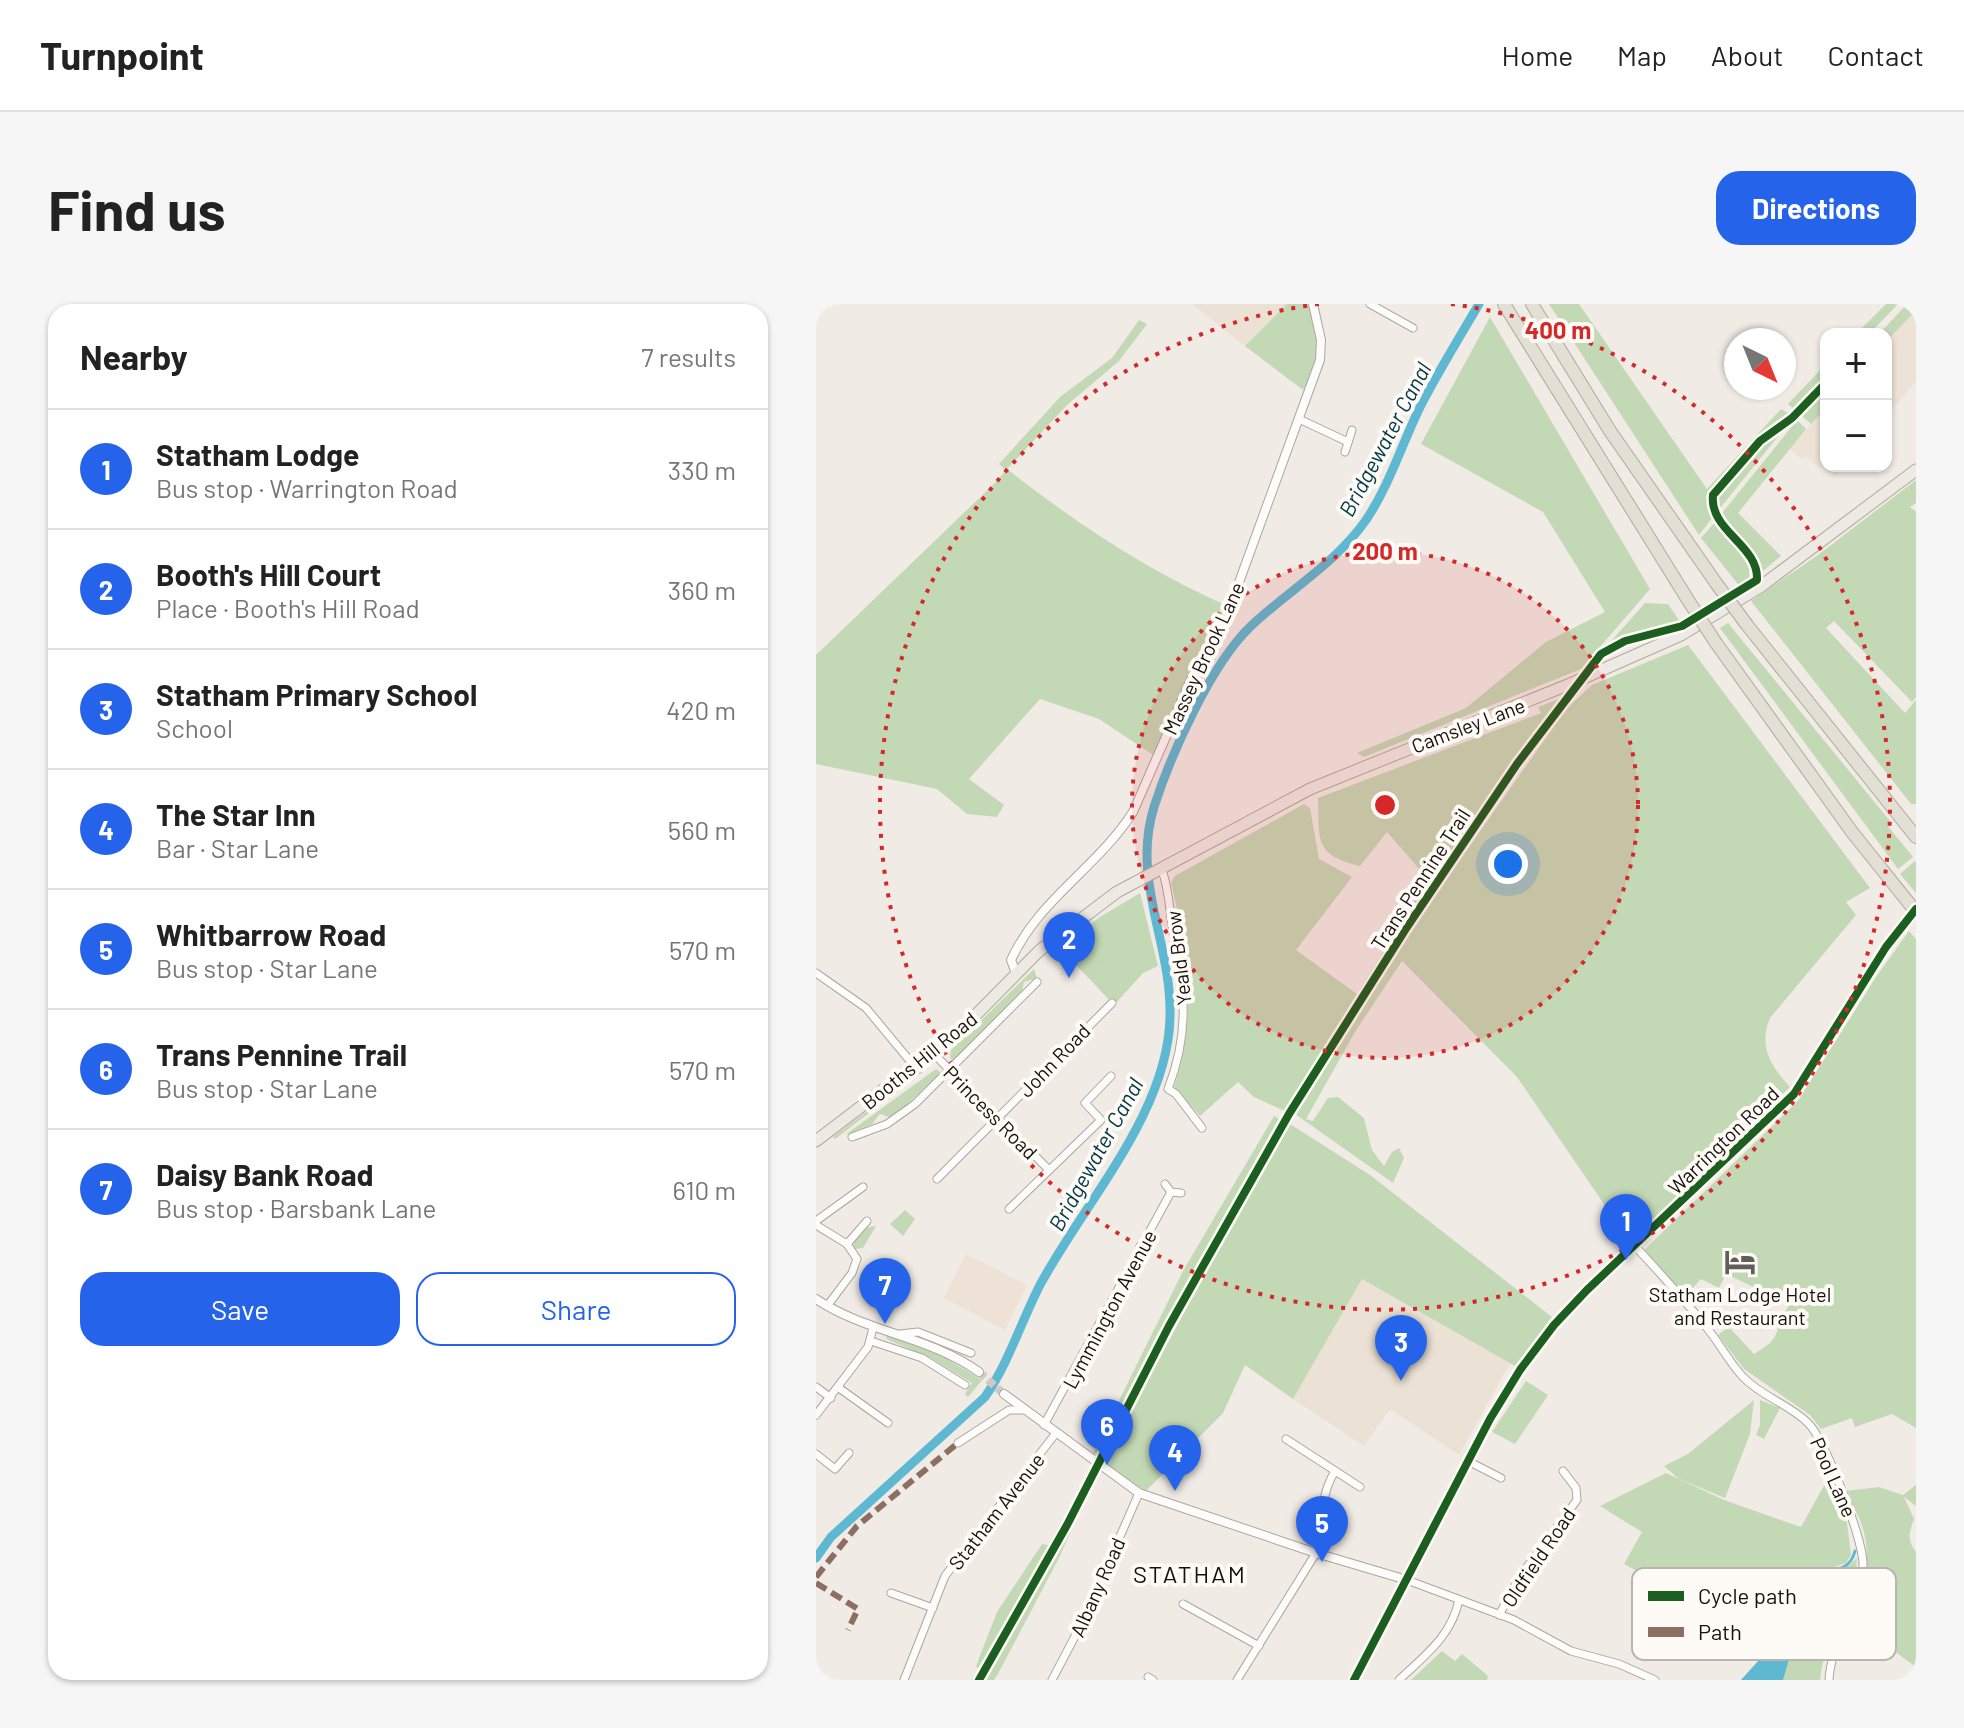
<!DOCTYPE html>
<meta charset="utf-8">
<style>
body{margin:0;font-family:Barlow,sans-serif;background:#f6f6f6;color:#222}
.controls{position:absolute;right:24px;top:24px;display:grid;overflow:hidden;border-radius:16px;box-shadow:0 2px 6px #0004}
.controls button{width:72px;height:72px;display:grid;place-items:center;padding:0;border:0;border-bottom:2px solid #e0e0e0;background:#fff;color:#222;font:40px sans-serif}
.compass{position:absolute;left:908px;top:24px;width:72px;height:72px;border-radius:50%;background:#fff;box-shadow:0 2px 6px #0004;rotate:137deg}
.you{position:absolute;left:692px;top:560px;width:28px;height:28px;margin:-20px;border:6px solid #fff;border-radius:50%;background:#1a73e8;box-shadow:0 0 0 12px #1a73e833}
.badge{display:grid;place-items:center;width:52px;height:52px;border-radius:50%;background:#2563eb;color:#fff;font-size:26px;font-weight:700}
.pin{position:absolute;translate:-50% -66px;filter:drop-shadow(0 2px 4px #0008)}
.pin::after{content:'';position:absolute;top:42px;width:28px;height:24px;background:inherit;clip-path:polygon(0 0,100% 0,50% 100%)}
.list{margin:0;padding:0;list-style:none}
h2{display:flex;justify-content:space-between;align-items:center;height:104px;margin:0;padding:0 32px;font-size:34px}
h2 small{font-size:26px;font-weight:400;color:#767676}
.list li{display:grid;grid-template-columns:52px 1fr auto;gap:24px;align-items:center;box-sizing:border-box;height:120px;padding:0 32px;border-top:2px solid #e0e0e0}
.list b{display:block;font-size:30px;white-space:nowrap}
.list p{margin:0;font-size:26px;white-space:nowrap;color:#767676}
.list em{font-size:26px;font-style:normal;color:#767676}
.actions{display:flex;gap:16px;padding:24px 32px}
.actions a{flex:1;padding:18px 0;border:2px solid #2563eb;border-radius:24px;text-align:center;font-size:28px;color:#2563eb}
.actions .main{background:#2563eb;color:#fff}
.map{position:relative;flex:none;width:1100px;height:1376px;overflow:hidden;border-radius:24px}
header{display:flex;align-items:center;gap:48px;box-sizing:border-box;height:112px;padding:0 40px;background:#fff;border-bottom:2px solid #e0e0e0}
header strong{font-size:38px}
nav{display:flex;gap:44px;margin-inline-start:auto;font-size:28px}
.intro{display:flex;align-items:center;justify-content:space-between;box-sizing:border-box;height:192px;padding:0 48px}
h1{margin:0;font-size:56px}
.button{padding:20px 36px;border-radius:24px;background:#2563eb;color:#fff;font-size:28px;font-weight:700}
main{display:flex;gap:48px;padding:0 48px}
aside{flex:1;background:#fff;border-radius:24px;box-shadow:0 2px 6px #0004}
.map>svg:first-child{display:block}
.built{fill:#ebe1d4}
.industrial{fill:#eee1d5}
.green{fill:#c3d9b6}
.water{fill:#5eb8d2}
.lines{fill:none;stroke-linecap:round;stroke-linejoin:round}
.stream{stroke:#5eb8d2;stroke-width:3}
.canal{stroke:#5eb8d2;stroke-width:9}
.tertiary-tunnel{stroke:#cfcac5;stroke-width:8;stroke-dasharray:8 4;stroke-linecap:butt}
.minor-casing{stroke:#aaa6a1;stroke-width:9}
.tertiary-casing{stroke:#aaa6a1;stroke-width:10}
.primary-casing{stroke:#b0aa9c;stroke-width:13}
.motorway-casing{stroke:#b0aa9c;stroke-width:14}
.minor{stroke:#fdfcfb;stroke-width:7}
.tertiary{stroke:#fdfcfb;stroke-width:8}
.primary{stroke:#edeae3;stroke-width:11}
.motorway{stroke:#e2dfd5;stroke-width:12}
.motorway-bridge-casing{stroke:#b0aa9c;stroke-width:14;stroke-linecap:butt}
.motorway-bridge{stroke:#e2dfd5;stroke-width:12}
.quiet{stroke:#8d6e63;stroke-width:6;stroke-dasharray:12 6;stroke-linecap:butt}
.cycleway-casing{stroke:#fefaf5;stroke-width:13}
.cycleway{stroke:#1b5e20;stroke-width:8}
.ring{fill:none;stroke:#d62828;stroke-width:4;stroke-dasharray:4 8}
.labels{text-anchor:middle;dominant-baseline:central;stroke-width:8;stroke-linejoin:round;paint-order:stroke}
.street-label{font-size:20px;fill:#15120e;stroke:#fefaf5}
.poi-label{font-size:20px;fill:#15120e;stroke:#fefaf5}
.water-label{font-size:22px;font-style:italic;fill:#003747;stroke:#fefaf5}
.quarter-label{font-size:24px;letter-spacing:2px;fill:#15120e;stroke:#fefaf5}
.key{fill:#fefaf5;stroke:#b8b4b0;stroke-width:2}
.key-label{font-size:22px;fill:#15120e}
.centre{fill:#d62828;stroke:#fefaf5;stroke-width:4}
.ring-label{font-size:24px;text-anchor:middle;font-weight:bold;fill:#d62828;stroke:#fefaf5;stroke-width:8;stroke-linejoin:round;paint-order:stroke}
</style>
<header>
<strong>Turnpoint</strong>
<nav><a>Home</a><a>Map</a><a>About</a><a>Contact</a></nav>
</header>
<div class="intro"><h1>Find us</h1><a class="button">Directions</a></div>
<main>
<aside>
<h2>Nearby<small>7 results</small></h2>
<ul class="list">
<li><span class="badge">1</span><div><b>Statham Lodge</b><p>Bus stop · Warrington Road</p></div><em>330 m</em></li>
<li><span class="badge">2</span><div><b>Booth's Hill Court</b><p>Place · Booth's Hill Road</p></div><em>360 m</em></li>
<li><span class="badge">3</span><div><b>Statham Primary School</b><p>School</p></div><em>420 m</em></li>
<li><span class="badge">4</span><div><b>The Star Inn</b><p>Bar · Star Lane</p></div><em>560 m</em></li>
<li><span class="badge">5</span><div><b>Whitbarrow Road</b><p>Bus stop · Star Lane</p></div><em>570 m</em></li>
<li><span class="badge">6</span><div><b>Trans Pennine Trail</b><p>Bus stop · Star Lane</p></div><em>570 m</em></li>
<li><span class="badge">7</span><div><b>Daisy Bank Road</b><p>Bus stop · Barsbank Lane</p></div><em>610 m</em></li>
</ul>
<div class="actions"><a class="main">Save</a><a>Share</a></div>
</aside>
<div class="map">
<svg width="1100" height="1376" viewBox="0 0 1100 1376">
<rect width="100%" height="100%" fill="#f0ebe5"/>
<g class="built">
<path d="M376,0h95l-42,42z"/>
<path d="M546,975l148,84 -51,92 -69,-46 -26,37 -71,-47z"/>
</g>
<g class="industrial">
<path d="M1100,6v72l-30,34v-74z"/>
<path d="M1010,104v58h18l-9,11 -11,-11 -5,1 -14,-11 -3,3 -13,-11z"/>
<path d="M150,950l61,31 -22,45 -61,-32z"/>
</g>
<g class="green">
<path d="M471,0h26l7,56 -17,30 -58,-44z"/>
<path d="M733,0h30l128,185 74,-80 10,6 -30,20 -51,58 -3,8 5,17 -13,17z"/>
<path d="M1070,0h12l-29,30h-13z"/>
<path d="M1091,0h9v6l-30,32v-8h-7z"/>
<path d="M674,13l160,272 -69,80 -217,88 -7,-4 109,-45 80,-66 59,-30 -62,-100 -122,-68z"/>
<path d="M323,16l8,4 -28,37 -52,44 -60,64c72,56 139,101 223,138l-77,148 -54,-36 -59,-20 -71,80 35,26 -7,12 -30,-3 -30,-25 -121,-25v-109l181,-174 9,-11 -7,-6 61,-67 52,-39z"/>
<path d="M1010,60v15l-30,32 -8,-7z"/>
<path d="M1010,87v17l-15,16 -9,-8z"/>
<path d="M981,116l9,9 -68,84 43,43 -18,15 -44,-54z"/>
<path d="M972,120l-72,89 -1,-18 47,-53z"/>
<path d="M1100,176v23l-6,4 6,5v185l-4,5 -78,-81 -8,7 79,85 11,-13v104h-5l-160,-203 67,-46z"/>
<path d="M900,217l33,45v17l-7,6 -41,-51z"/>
<path d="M829,299l23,1 13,19 -50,12 -25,12z"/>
<path d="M912,319l162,198 -3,4 26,32 -15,12 -178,-241z"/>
<path d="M872,341l182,243 -24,14 10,13 -86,103c-12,29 1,48 20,69l-160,155 -113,-165 -115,-116 -47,71 -49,87 7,2 15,-23 10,-1 26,21 8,32 12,16 8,-14 7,-4 5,10 -11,25 -98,-69 113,-181 159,-225 25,-23z"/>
<path d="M750,392c-103,133 -190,275 -281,415l-31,-14 -16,-15 -38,34 -26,-29c24,-67 13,-137 -3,-205l4,-6 129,-72 6,4 9,51 33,18 -56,73 61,44 71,-115 -41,-47 -27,34c-46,-11 -41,-26 -42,-68l223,-85 -3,-6z"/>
<path d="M1099,557l1,2v30l-16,-19z"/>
<path d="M324,589l18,73 -15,7 -29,32 -54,-57 40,-31z"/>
<path d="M1093,627l7,8v489l-24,-14 -37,13 -3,-9 -31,11 -11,-14 -66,-46 -26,-34 11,-8 25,27c21,-13 26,-18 24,-43l7,2 10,-21 -8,11 -61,-29 -7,14 -18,-9 -16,17 -43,-44 156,-151 78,-124z"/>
<path d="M218,665l3,9 -13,4 -2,10 -69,70 -3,-5 1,-7z"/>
<path d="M107,765l1,2 -89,68 -2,-2z"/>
<path d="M120,765l5,4 -49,45 -12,-4 -8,10 -27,11z"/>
<path d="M458,812l7,4 -183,334 -5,-1 90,-182z"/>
<path d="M474,820l80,51 182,142 -37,49 -153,-87 -69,120 -48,-34 -22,48 -77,78 -42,-26 1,-6 142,-263z"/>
<path d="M89,906l10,9 -12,17 -13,-12z"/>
<path d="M60,922l-13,22 -9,1 -1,-10 10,-11z"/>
<path d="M69,1031l52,18 45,27 -14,17 -3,-3 7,-11 -41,-25 -43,-18z"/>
<path d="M710,1077l22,14 -33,49 -23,-12z"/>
<path d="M938,1096l-4,34 -25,64 -46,-19 -15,-13 24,-12z"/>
<path d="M944,1096l20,8 -16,31 -8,-4 4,-10z"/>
<path d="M281,1169l-38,85 -60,114 -5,8h-9z"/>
<path d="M850,1169l58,27 77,27 25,-45 21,41 4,32 -5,8 -33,12 -37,63 -51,-19 -101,-55 18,-32 -42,-26z"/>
<path d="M1100,1181v21l-12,-9 10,22c-5,13 -7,21 2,33v115l-66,-48c14,-33 24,-64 10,-99 -4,-10 -12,-18 -15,-29l34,-4 24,8z"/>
<path d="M257,1196l-93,171 -4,-5 21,-54 45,-68 6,1z"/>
<path d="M1041,1254c-2,43 -33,79 -37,122h-37l6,-33 -3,-14 32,-55 24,-7z"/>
<path d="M626,1347l13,10 7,-7 26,22 -1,4h-76z"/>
</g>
<path class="water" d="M969,1327l5,25 -7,24h-42z"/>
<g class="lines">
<path class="stream" d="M969,1327l32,-57c17,-4 33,-3 38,-23"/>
<path class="canal" d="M0,1254l15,-21 154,-140c24,-35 36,-75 55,-112 44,-82 128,-172 130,-268 2,-74 -39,-136 -16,-210 17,-53 57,-143 97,-181 37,-35 85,-63 115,-106 23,-34 36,-76 54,-113 18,-35 39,-69 59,-103"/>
<path class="tertiary-tunnel" d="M163,1068l25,22"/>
<defs>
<g id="minor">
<path d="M554,0l43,24"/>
<path d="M483,115l49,23"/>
<path d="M529,148l7,-22"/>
<path d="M346,566c6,17 7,32 9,48 11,65 22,106 -3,171l8,5 26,34"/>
<path d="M0,669l50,35 49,59"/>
<path d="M117,749l116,117"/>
<path d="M36,833l35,-13 28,-20 122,-122"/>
<path d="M121,875l175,-176"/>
<path d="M349,880l6,8 10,1"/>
<path d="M193,905l92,-89 -16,-17 26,-27"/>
<path d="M0,917l47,-34"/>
<path d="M0,921l31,19 10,15 -5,14 -25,33"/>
<path d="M31,940l20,-23"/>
<path d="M818,941c25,27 50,54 73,83 13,16 22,34 36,49 19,20 46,27 65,46 17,16 55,116 55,141 0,41 -32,75 -34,116"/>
<path d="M84,1030l18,-2 53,21"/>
<path d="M55,1037l51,17 43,27"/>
<path d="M0,1083l15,11"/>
<path d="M23,1084l49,35"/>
<path d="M0,1111l52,-68 5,-19"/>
<path d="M228,1121l127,-233"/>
<path d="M470,1135l74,48"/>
<path d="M142,1139l51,-33h15"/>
<path d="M0,1150l19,15 14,-16"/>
<path d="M652,1157l33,17"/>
<path d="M591,1276l107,40 57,31 48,13 36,16"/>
<path d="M75,1289l42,15"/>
<path d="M367,1300l76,42"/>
<path d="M683,1311l22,-40 56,-75 -1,-12 -13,-17"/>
<path d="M332,1373l5,3"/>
<path d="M88,1376l41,-104 111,-143"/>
<path d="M236,1376l31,-59 56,-128"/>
<path d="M421,1376l79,-127c11,-30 0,-50 19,-82"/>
<path d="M583,1376c26,-25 52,-43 60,-80"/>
</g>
<g id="tertiary">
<path d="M200,669l-5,-13c28,-61 87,-93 122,-148l57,-130 40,-75 90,-247 1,-20 -8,-36"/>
<path d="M0,995c51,34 113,37 163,73"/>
<path d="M188,1090l135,99 177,60 91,27"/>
<path d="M538,1376l136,-261 30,-49 34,-45 33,-35 207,-196 92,-147 30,-38"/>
</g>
<path id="primary" d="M0,837l143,-109 80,-81 78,-59 193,-103 260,-105 111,-49 79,-48 156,-117"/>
<g id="motorway">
<path d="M688,0l184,296"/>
<path d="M716,0l78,127 106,152"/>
<path d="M931,321l169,212"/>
<path d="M900,339l136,189"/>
</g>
</defs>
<use href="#minor" class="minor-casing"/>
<use href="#tertiary" class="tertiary-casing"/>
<use href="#primary" class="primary-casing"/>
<use href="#motorway" class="motorway-casing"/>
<use href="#minor" class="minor"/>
<use href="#tertiary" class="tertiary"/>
<use href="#primary" class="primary"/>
<use href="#motorway" class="motorway"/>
<defs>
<g id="motorway-bridge">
<path d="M900,279l31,42"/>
<path d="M872,296l28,43"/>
<path d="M1036,528l64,80"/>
</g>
</defs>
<use href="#motorway-bridge" class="motorway-bridge-casing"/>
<use href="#motorway-bridge" class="motorway-bridge"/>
<g class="quiet">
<path d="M0,1273l41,-51 101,-83"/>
<path d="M0,1279l42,26 -10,21"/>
</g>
<defs>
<g id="cycleway">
<path d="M163,1376l88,-155 102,-199 120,-212 116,-184 112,-166 84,-110 24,-13 57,-15 75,-46c2,-35 -48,-49 -44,-85l47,-54 32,-23 34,-35"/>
<path d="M538,1376l136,-261 30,-49 34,-45 33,-35 207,-196 92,-147 30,-38"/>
</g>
</defs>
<use href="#cycleway" class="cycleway-casing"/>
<use href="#cycleway" class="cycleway"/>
</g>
<circle cx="569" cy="501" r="253" fill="#d62828" fill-opacity=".12"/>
<g class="ring">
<circle cx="569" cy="501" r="253"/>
<path d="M635 0A505 505 0 1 1 503 0"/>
</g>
<defs>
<symbol id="hotel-bare" viewBox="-9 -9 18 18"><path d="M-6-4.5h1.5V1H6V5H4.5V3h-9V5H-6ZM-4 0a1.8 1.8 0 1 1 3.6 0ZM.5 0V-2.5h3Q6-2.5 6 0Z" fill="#625e59" stroke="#fefaf5" stroke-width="2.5" paint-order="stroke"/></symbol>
</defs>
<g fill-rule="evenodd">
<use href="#hotel-bare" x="902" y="936" width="44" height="44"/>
</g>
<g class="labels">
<g class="street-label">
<text transform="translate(387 354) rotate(-65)">Massey Brook Lane</text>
<text transform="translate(652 421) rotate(-21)">Camsley Lane</text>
<text transform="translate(604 575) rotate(-57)">Trans Pennine Trail</text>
<text transform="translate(362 654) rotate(-97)">Yeald Brow</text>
<text transform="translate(103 756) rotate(-39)">Booths Hill Road</text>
<text transform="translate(238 756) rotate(-46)">John Road</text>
<text transform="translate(175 808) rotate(45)">Princess Road</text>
<text transform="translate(907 836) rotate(-44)">Warrington Road</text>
<text transform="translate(293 1005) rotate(-62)">Lymmington Avenue</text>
<text transform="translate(1018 1173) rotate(66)">Pool Lane</text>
<text transform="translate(180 1207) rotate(-52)">Statham Avenue</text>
<text transform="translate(722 1253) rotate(-56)">Oldfield Road</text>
<text transform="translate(281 1283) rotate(-66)">Albany Road</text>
</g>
<g class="poi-label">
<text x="924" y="990">Statham Lodge Hotel<tspan x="924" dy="23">and Restaurant</tspan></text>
</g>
<g class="water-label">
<text transform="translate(568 135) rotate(-62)">Bridgewater Canal</text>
<text transform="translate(279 850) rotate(-61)">Bridgewater Canal</text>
</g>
<g class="quarter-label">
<text x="374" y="1269">STATHAM</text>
</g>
</g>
<rect x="816" y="1264" width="264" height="92" rx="12" class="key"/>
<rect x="832" y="1287" width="36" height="10" fill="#1b5e20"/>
<rect x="832" y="1323" width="36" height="10" fill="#8d6e63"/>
<g class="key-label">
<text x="882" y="1300">Cycle path</text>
<text x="882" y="1336">Path</text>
</g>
<circle cx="569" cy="501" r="12" class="centre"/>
<g class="ring-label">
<text x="742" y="35">400 m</text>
<text x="569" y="256">200 m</text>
</g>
</svg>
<div class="controls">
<button>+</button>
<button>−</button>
</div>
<svg class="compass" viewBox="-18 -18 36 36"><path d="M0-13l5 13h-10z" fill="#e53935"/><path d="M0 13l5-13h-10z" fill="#767676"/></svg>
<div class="you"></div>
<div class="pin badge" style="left:810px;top:956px">1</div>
<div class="pin badge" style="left:253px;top:674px">2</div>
<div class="pin badge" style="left:585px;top:1077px">3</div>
<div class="pin badge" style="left:359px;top:1187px">4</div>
<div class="pin badge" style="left:506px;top:1258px">5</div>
<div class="pin badge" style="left:291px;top:1161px">6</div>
<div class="pin badge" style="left:69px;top:1020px">7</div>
</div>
</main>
